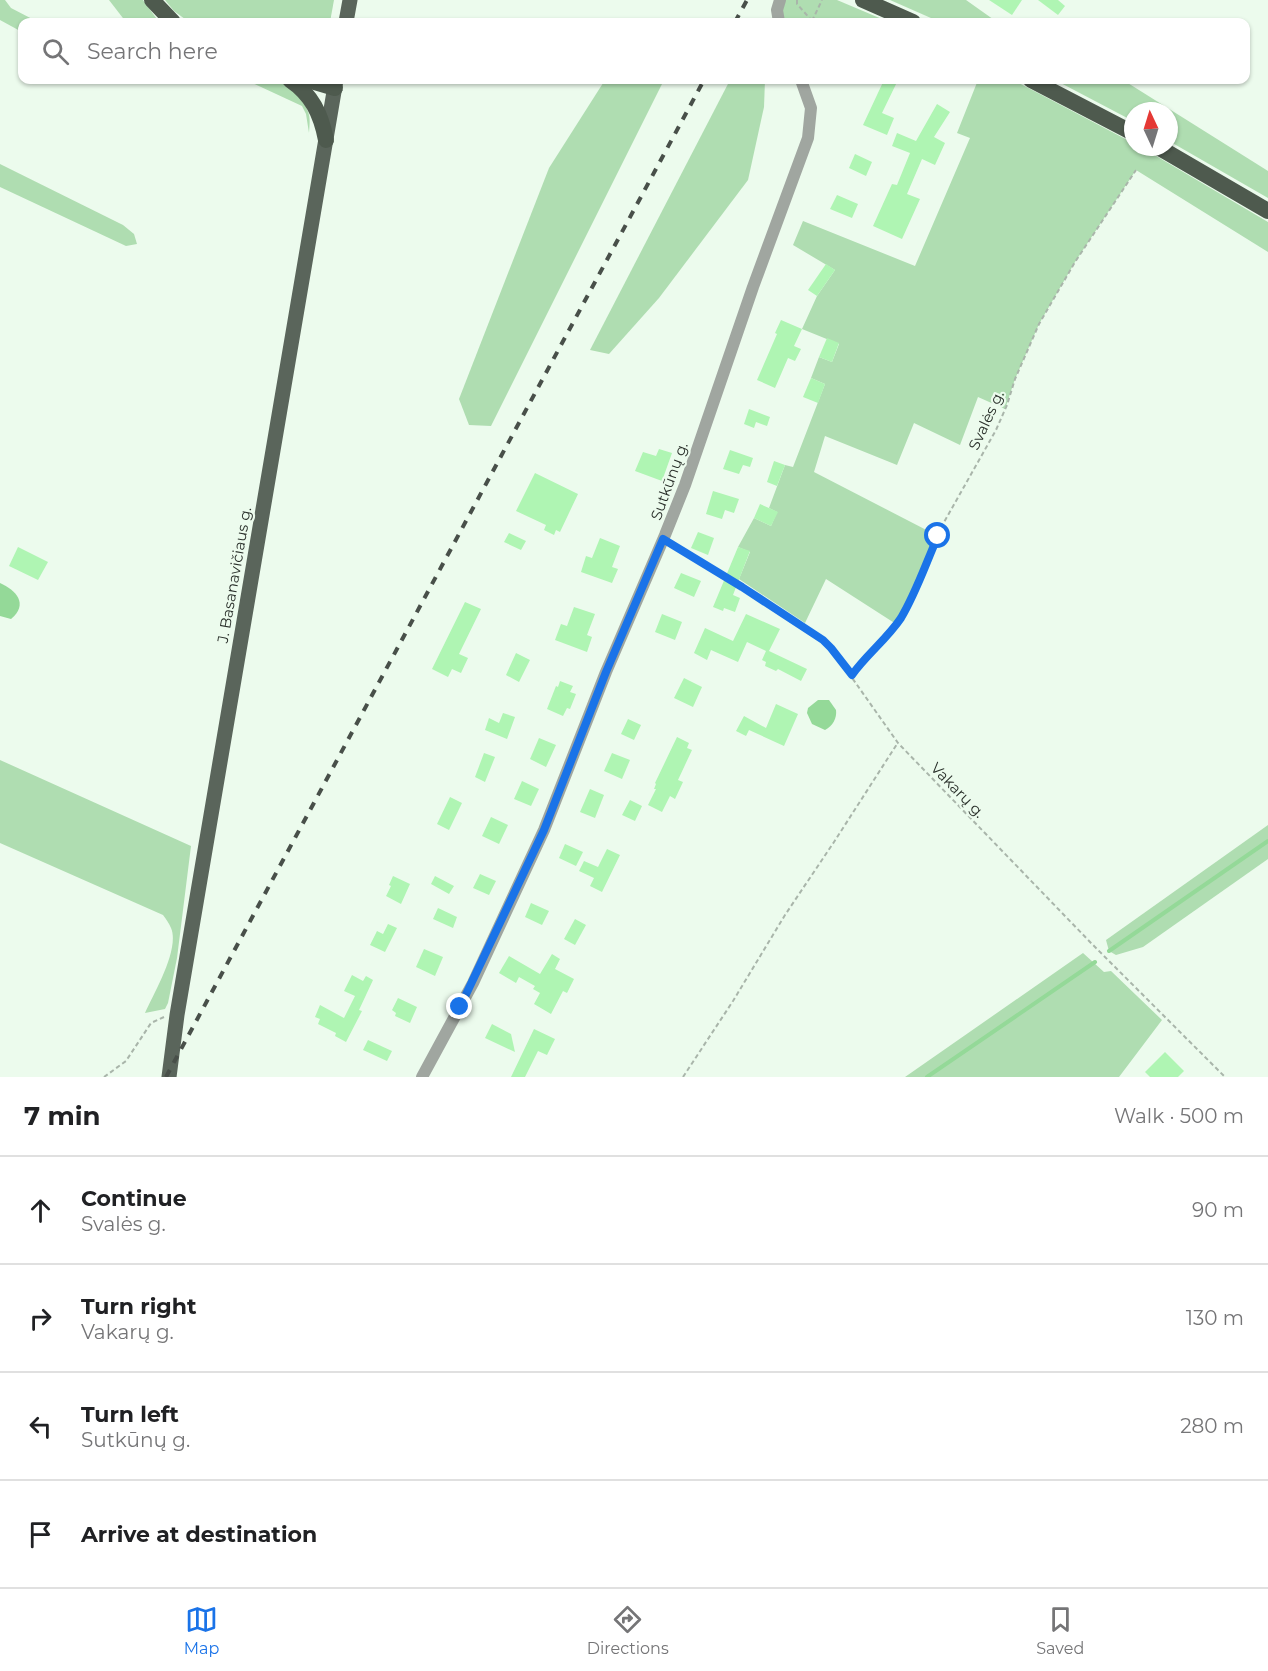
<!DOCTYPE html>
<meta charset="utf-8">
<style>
body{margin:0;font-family:Montserrat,sans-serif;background:#f6f6f6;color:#202124}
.compass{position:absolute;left:1124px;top:102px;width:54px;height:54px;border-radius:50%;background:#fff;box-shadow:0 2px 4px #0004;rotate:356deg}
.stop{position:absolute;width:18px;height:18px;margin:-14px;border:4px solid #1a73e8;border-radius:50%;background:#fff}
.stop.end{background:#1a73e8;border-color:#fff;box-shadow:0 2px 6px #0008}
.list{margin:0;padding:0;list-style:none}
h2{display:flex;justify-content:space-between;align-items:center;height:78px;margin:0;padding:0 24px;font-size:26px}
h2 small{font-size:20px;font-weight:400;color:#757577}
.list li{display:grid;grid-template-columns:39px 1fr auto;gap:18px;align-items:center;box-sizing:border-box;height:108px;padding:0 24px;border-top:2px solid #e0e0e0}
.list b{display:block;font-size:22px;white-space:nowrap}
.list p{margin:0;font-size:20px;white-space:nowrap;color:#757577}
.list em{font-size:20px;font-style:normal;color:#757577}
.icon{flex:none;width:33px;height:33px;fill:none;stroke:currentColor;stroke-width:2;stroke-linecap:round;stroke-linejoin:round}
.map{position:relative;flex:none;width:1268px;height:1077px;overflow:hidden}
.search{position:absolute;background:#fff;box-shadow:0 2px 4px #0004;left:18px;right:18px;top:18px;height:66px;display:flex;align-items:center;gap:15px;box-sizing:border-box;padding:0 21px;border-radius:12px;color:#757577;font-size:22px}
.sheet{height:510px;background:#fff}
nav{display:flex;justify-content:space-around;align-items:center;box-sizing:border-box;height:84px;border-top:2px solid #e0e0e0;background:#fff;font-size:16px;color:#757577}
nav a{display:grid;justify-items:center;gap:3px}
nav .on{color:#1a73e8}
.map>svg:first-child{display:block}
.green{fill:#afddb1}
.water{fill:#94d998}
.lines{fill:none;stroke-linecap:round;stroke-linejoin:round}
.stream{stroke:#94d998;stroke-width:4}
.building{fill:#aff5b3}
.path{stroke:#a9b5aa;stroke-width:2;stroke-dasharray:4.5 3;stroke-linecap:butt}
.minor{stroke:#a0a6a0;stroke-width:12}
.primary{stroke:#5a655b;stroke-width:15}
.trunk{stroke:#4e5a4e;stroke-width:16}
.rail{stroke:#484f49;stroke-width:4;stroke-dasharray:8 8;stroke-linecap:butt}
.route{stroke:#1a73e8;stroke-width:8}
.labels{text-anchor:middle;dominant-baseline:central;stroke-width:4.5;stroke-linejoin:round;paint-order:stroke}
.street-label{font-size:15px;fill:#292f2a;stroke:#ecfbed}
</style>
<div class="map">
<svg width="1268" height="1077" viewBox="0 0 1268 1077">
<rect width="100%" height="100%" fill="#ecfbed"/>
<g class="green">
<path d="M0,0h5l6,8 27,14h-16v10l-22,-12z"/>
<path d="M109,0h34l16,22h-33z"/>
<path d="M165,0h169l-4,22h-141l-15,-11z"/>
<path d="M785,0h52l52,22h-105l-2,-10z"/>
<path d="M890,0h76l31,22h-57z"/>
<path d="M246,80c27,0 41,-5 57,22 8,13 7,16 6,31l-3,-19 -4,-8z"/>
<path d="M605,80h59l-173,346 -22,-1 -10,-26 90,-231z"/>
<path d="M730,80h35l-1,27 -16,73 -89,118 -50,56 -19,-4z"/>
<path d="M978,80h35l120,63v4h7l6,3 122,72v30l-132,-82 -61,92 -36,62 -24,55 -10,30 -27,-12 -18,48 -46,-22 -17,42 -72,-29 -11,36 124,64 -27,64 -15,24 -70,-45 -21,44 -66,-44 11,-27 -12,-5 16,-29 17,8 6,-14 -8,-4 16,-43 8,2 32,-83 -14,-6 8,-21 13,5 7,-18 -37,-15 15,-33 18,-26 -42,-25 10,-24 112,45 55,-128 -13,-5z"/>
<path d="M1055,80h68l145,91v27l-99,-57v-30h-36v10z"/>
<path d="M0,164l123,61 11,9 3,10 -11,2 -126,-59z"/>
<path d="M0,760l191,86 -14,112 -9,45 -3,6 -20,4c9,-20 35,-64 26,-85 -2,-5 -5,-9 -8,-13l-163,-72z"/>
<path d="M1268,825v34l-125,88 -27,8 -7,-4 -3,-11z"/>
<path d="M1083,953l21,19 7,-1 51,49 -43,57h-214z"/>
</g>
<g class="water">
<path d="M0,583c16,7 29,21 11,36l-11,-3z"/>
<path d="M818,700h11l7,10c1,8 -3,16 -11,20l-13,-6 -5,-11 1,-5z"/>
</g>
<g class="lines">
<g class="stream">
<path d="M1109,951l159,-110"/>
<path d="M927,1077l168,-115"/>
</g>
</g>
<g class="building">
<path d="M989,0h33l-10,15z"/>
<path d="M1038,0h20l7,6 -7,9z"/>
<path d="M884,80h14l-16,33 12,5 -7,17 -24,-10z"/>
<path d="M937,104l13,8 -16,25 11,6 -10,22 -13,-6 -15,35 13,5 -18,40 -29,-13 19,-42 5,1 13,-32 -18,-7 5,-13 19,8z"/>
<path d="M855,154l17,8 -6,14 -17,-8z"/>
<path d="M837,195l21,9 -6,14 -22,-9z"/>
<path d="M826,264l9,6 -18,26 -9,-6z"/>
<path d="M781,320l21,9 -8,17 7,3 -6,12 -7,-3 -13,30 -18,-8 20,-46 -2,-1z"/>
<path d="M827,338l12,5 -7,19 -13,-5z"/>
<path d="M811,378l14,6 -7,19 -15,-6z"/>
<path d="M749,409l21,8 -3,9 -11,-4 -2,6 -10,-4z"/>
<path d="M659,449l13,4 -10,28 -27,-10 8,-19 13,4z"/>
<path d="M730,450l23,8 -3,9 -7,-2 -4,9 -16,-5z"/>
<path d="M774,461l11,4 -8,21 -10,-4z"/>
<path d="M535,473l43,21 -18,38 -4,-2 -2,5 -10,-5 2,-5 -30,-14z"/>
<path d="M713,491l26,8 -5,14 -9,-3 -3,9 -16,-5z"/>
<path d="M760,504l18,8 -7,14 -17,-8z"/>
<path d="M698,532l16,6 -6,17 -17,-7z"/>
<path d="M509,533l17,8 -5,9 -17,-8z"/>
<path d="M600,538l20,8 -8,21 6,2 -6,14 -31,-11 5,-16 6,2z"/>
<path d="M18,547l30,15 -10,18 -29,-14z"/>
<path d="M738,547l12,4 -17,44 7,3 -5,14 -11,-4 -1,3 -10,-4z"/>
<path d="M681,573l20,8 -7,16 -20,-9z"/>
<path d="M465,602l16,7 -22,45 9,4 -7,15 -9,-4 -4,8 -16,-8z"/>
<path d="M574,607l21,7 -8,21 5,2 -5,15 -32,-12 6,-16 6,2z"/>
<path d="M662,614l20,8 -7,18 -20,-8z"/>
<path d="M746,614l34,15 -11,22 38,18 -6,12 -23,-12 -2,2 -11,-5 1,-4 -4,-2 4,-9 -19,-9 -9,20 -27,-12 -4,10 -13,-7 11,-25 28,13z"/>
<path d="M516,653l14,7 -11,22 -13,-7z"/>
<path d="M684,678l18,9 -9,20 -19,-9z"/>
<path d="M560,681l13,5 -3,6 6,2 -6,15 -3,-1 -4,8 -16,-7 9,-23 2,1z"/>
<path d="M776,704l22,10 -14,32 -35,-16 -3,6 -10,-5 8,-15 22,12z"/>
<path d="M503,713l12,4 -8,22 -22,-9 4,-12 10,5z"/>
<path d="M628,719l13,6 -7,15 -13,-6z"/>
<path d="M677,737l12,6 -2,5 5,2 -14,30 5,2 -8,17 -5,-3 -8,16 -14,-7 8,-16h-2l2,-5 -1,-1z"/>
<path d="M539,738l17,7 -10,22 -16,-8z"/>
<path d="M484,753l11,4 -10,25 -10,-5z"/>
<path d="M612,753l18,7 -8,19 -18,-8z"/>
<path d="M522,781l17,8 -8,17 -17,-7z"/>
<path d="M590,789l14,6 -9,23 -15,-6z"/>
<path d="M450,797l12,6 -13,27 -12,-6z"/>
<path d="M630,800l12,6 -7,15 -13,-6z"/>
<path d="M491,817l17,8 -9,19 -17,-8z"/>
<path d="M565,844l18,8 -7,14 -17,-8z"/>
<path d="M607,849l13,6 -18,37 -12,-6 4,-8 -15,-7 5,-10 14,6z"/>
<path d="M480,874l16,7 -7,14 -16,-7z"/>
<path d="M393,876l17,8 -9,20 -15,-8 5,-10 -2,-1z"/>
<path d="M435,876l19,10 -5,8 -18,-10z"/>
<path d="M531,903l18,8 -7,14 -17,-8z"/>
<path d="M438,908l19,9 -4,11 -20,-9z"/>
<path d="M575,919l11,6 -11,20 -11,-6z"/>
<path d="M388,924l9,4 -12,24 -15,-7 7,-14 6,3z"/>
<path d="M424,949l19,8 -8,19 -19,-9z"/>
<path d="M552,954l8,5 -5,10 19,10 -7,14 -4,-2 -12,23 -17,-10 6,-11 -7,-4 2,-3 -16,-9 -3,6 -17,-10 10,-17 31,18z"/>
<path d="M352,975l11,6 3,-5 7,4 -14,30 3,1 -16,31 -11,-6 1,-3 -18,-9 2,-5 -5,-2 5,-12 24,13 11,-22 -11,-5z"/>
<path d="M398,998l19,9 -7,16 -15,-7 1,-3 -4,-3z"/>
<path d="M492,1024l19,10 4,18 -30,-14z"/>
<path d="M534,1029l21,10 -8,16 -9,-4 -13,26h-14z"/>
<path d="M368,1040l24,11 -5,10 -24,-11z"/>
<path d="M1165,1052l19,19 -6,6h-28l-5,-5z"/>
</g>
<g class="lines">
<g class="path">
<path d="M797,0v4l16,18"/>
<path d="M812,21l10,-21"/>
<path d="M674,546l68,41 81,53 8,8 67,95 194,201 133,133"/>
<path d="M853,674l8,-12 27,-28 23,-34 32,-76 53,-94 11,-25 8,-26 24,-55 36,-62 61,-92"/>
<path d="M104,1077l22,-16 25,-38 13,-6"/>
<path d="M683,1077l50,-76 52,-86 49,-73 63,-98"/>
</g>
<g class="minor">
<path d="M779,22l-2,-12 3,-10"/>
<path d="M422,1077l51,-94 71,-153 62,-158 59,-137 20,-50 68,-198 55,-149 3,-30 -10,-28"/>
</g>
<g class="primary">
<path d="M346,22l4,-22"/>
<path d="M169,1077l8,-62 159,-935"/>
</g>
<g class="trunk">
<path d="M152,0l21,22"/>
<path d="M863,0l50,22"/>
<path d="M290,80c22,15 31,34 36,60"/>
<path d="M308,80l27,8"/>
<path d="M1031,80l102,53"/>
<path d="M1158,147l110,64"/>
</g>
<g class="rail">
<path d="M735,22l12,-22"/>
<path d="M166,1077l538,-997"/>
</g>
</g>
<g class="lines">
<path class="route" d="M460,1007l84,-177 62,-158 57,-133 79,48 81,53 8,8 21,27c14,-20 35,-36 49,-57 15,-25 25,-55 37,-82"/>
</g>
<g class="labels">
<g class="street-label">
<text transform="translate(986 420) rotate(-65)">Svalės g.</text>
<text transform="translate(669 481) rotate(-70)">Sutkūnų g.</text>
<text transform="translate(234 575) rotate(-80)">J. Basanavičiaus g.</text>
<text transform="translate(958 790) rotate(46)">Vakarų g.</text>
</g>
</g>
</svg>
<svg class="compass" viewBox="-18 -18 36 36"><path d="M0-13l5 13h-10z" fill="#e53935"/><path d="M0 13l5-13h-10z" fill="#757577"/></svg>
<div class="stop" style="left:938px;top:536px"></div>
<div class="stop end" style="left:460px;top:1007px"></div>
<div class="search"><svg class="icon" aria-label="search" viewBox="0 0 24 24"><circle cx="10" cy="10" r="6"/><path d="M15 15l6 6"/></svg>Search here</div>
</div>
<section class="sheet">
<h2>7 min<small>Walk · 500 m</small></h2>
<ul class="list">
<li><svg class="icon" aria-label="ahead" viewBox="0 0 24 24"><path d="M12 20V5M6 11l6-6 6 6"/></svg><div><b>Continue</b><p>Svalės g.</p></div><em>90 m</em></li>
<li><svg class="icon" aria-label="right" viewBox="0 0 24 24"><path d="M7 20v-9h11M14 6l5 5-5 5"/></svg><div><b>Turn right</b><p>Vakarų g.</p></div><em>130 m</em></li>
<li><svg class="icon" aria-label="left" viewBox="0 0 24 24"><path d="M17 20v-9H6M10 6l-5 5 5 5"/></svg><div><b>Turn left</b><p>Sutkūnų g.</p></div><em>280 m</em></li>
<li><svg class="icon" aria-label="arrive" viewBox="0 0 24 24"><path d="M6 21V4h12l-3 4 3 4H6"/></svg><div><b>Arrive at destination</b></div></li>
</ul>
</section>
<nav>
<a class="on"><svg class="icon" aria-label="map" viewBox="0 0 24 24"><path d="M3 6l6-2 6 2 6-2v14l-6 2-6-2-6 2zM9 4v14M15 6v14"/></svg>Map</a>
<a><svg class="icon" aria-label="directions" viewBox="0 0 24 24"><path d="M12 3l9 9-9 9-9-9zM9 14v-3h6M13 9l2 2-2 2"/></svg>Directions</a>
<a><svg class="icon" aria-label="saved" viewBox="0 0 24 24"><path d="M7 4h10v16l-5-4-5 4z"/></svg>Saved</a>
</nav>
